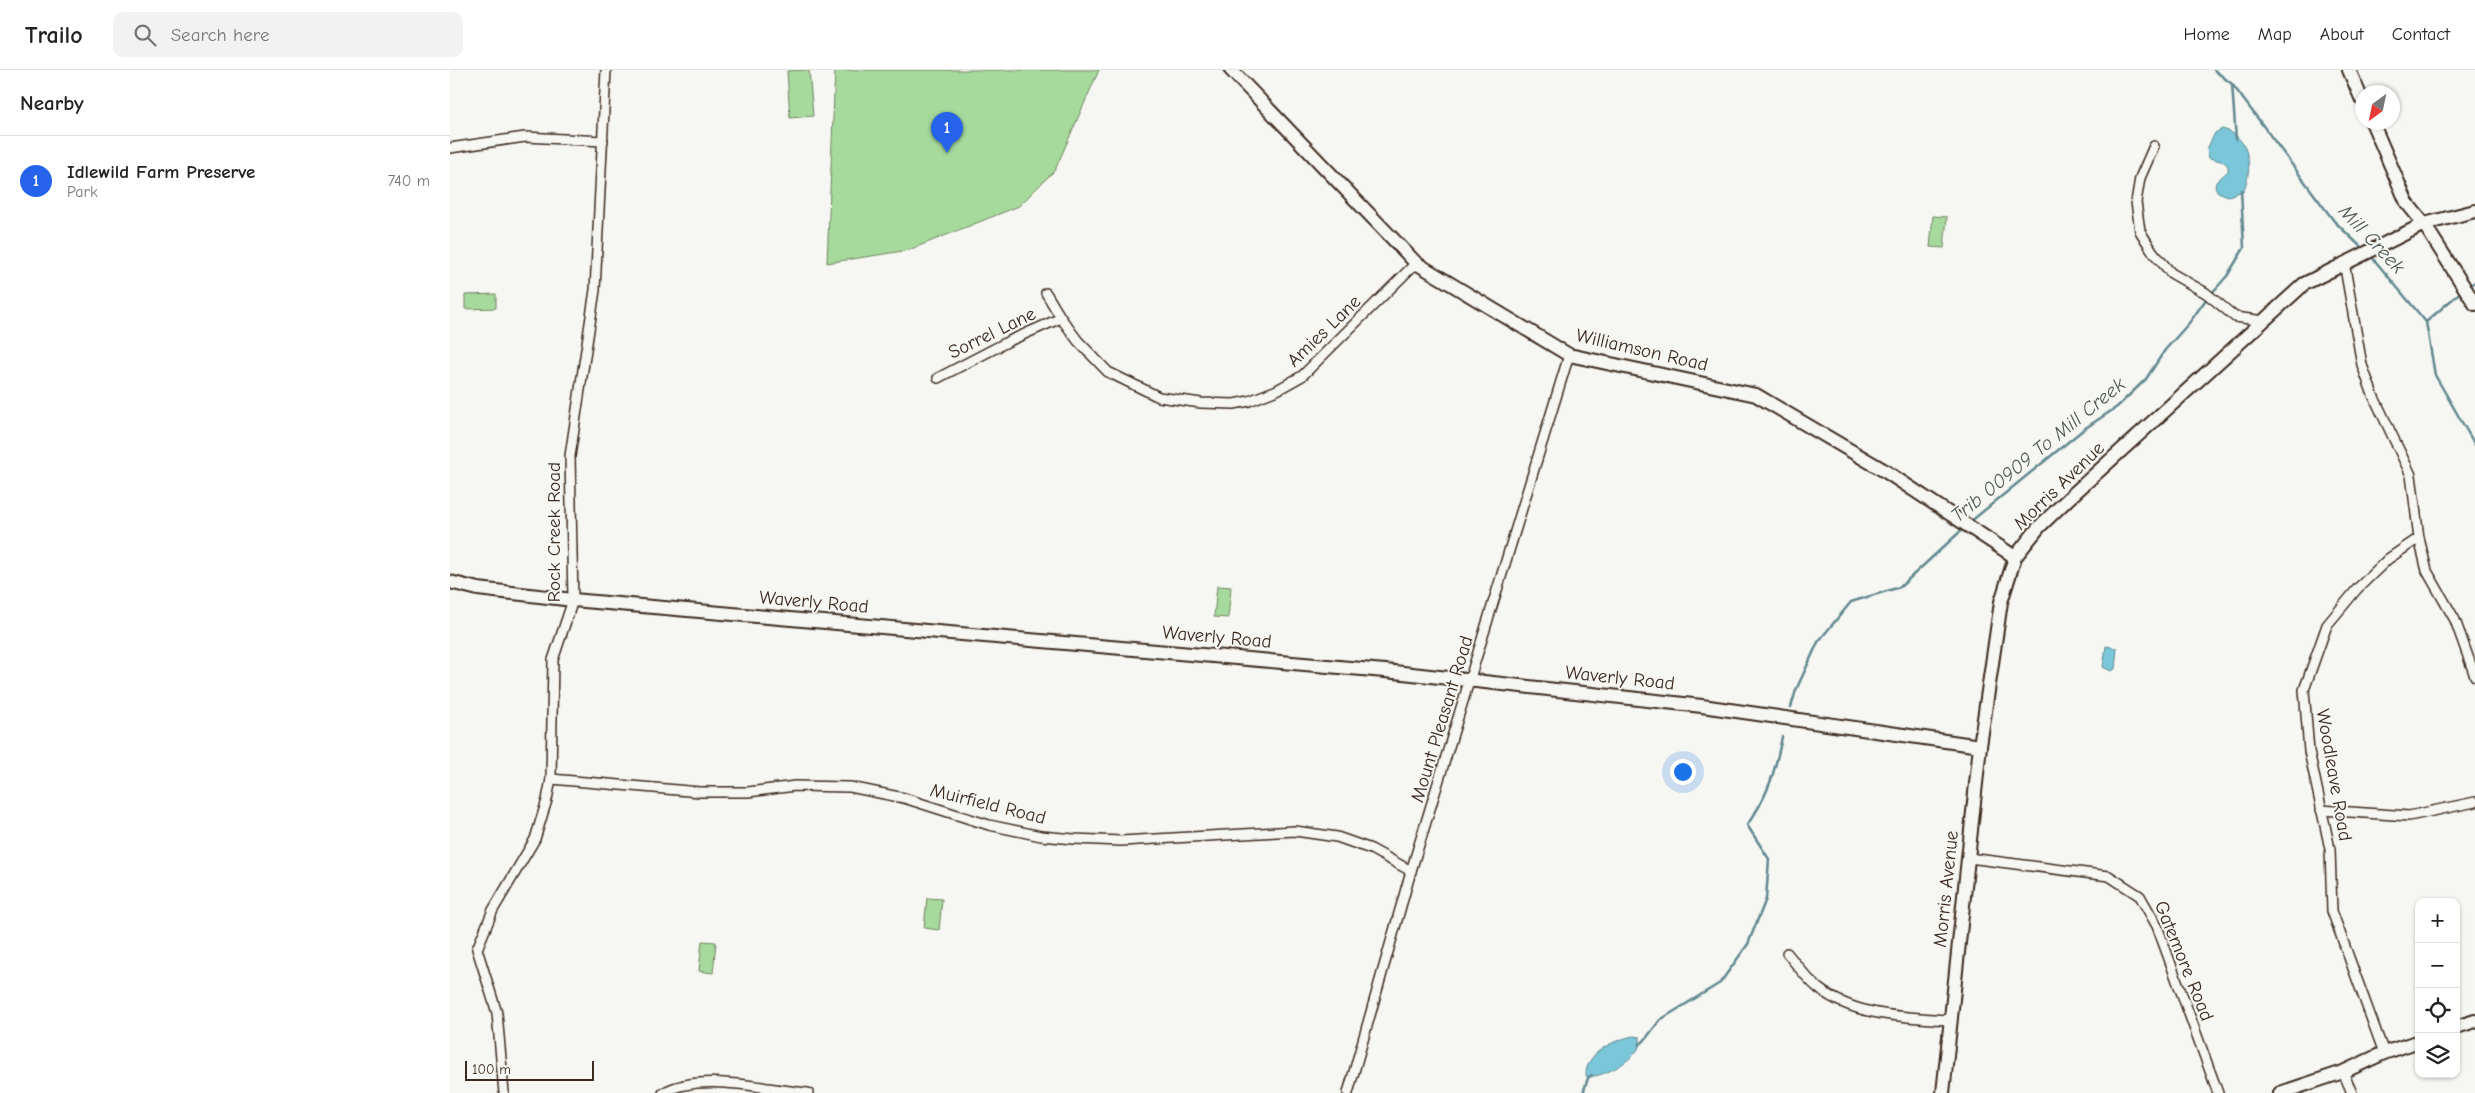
<!DOCTYPE html>
<meta charset="utf-8">
<style>
body{margin:0;font-family:"Comic Neue",sans-serif;background:#f2f2f2;color:#222}
.controls{position:absolute;right:15px;bottom:15px;display:grid;overflow:hidden;border-radius:10px;box-shadow:0 1px 4px #0004}
.controls button{width:45px;height:45px;display:grid;place-items:center;padding:0;border:0;border-bottom:1px solid #e0e0e0;background:#fff;color:#222;font:25px sans-serif}
.compass{position:absolute;left:1905px;top:15px;width:45px;height:45px;border-radius:50%;background:#fff;box-shadow:0 1px 4px #0004;rotate:213deg}
.scale{position:absolute;left:15px;bottom:12px;width:129px;box-sizing:border-box;padding-left:5px;border:2px solid #3b2a1e;border-top:0;font-size:14px;line-height:18px;white-space:nowrap;color:#3b2a1e;-webkit-text-stroke:4px #f6f6f2;paint-order:stroke}
.you{position:absolute;left:1232px;top:701px;width:18px;height:18px;margin:-12px;border:4px solid #fff;border-radius:50%;background:#1a73e8;box-shadow:0 0 0 8px #1a73e833}
.badge{display:grid;place-items:center;width:32px;height:32px;border-radius:50%;background:#2563eb;color:#fff;font-size:16px;font-weight:700}
.pin{position:absolute;translate:-50% -41px;filter:drop-shadow(0 1px 2px #0008)}
.pin::after{content:'';position:absolute;top:26px;width:18px;height:15px;background:inherit;clip-path:polygon(0 0,100% 0,50% 100%)}
.list{margin:0;padding:0;list-style:none}
h2{display:flex;justify-content:space-between;align-items:center;height:65px;margin:0;padding:0 20px;font-size:21px}
h2 small{font-size:16px;font-weight:400;color:#767676}
.list li{display:grid;grid-template-columns:32px 1fr auto;gap:15px;align-items:center;box-sizing:border-box;height:90px;padding:0 20px;border-top:1px solid #e0e0e0}
.list b{display:block;font-size:19px;white-space:nowrap}
.list p{margin:0;font-size:16px;white-space:nowrap;color:#767676}
.list em{font-size:16px;font-style:normal;color:#767676}
.icon{flex:none;width:28px;height:28px;fill:none;stroke:currentColor;stroke-width:2;stroke-linecap:round;stroke-linejoin:round}
.map{position:relative;flex:none;width:2025px;height:1023px;overflow:hidden}
header{display:flex;align-items:center;gap:30px;box-sizing:border-box;height:70px;padding:0 25px;background:#fff;border-bottom:1px solid #e0e0e0}
header strong{font-size:24px}
nav{display:flex;gap:28px;margin-inline-start:auto;font-size:18px}
.search{width:350px;height:45px;background:#f2f2f2;display:flex;align-items:center;gap:12px;box-sizing:border-box;padding:0 18px;border-radius:10px;color:#767676;font-size:19px}
main{display:flex}
aside{flex:1;background:#fff}
.map>svg:first-child{display:block}
.green{fill:#a6da9d;stroke:#70825e}
.water{fill:#7ac7d9;stroke:#61888e}
.lines{fill:none;stroke-linecap:round;stroke-linejoin:round}
.stream{stroke:#61888e;stroke-width:2.5}
.street-casing{stroke:#3b2a1e;stroke-width:12}
.secondary-casing{stroke:#3b2a1e;stroke-width:16}
.street{stroke:#f6f6f2;stroke-width:9}
.secondary{stroke:#f6f6f2;stroke-width:12}
.labels{text-anchor:middle;dominant-baseline:central;stroke-width:4;stroke-linejoin:round;paint-order:stroke}
.street-label{font-size:19px;fill:#3b2a1e;stroke:#f6f6f2}
.water-label{font-size:20px;font-style:italic;fill:#4e5956;stroke:#f6f6f2}
</style>
<header>
<strong>Trailo</strong>
<div class="search"><svg class="icon" aria-label="search" viewBox="0 0 24 24"><circle cx="10" cy="10" r="6"/><path d="M15 15l6 6"/></svg>Search here</div>
<nav><a>Home</a><a>Map</a><a>About</a><a>Contact</a></nav>
</header>
<main>
<aside>
<h2>Nearby<small></small></h2>
<ul class="list">
<li><span class="badge">1</span><div><b>Idlewild Farm Preserve</b><p>Park</p></div><em>740 m</em></li>
</ul>
</aside>
<div class="map">
<svg width="2025" height="1023" viewBox="0 0 2025 1023">
<rect width="100%" height="100%" fill="#f6f6f2"/>
<filter id="ink" filterUnits="userSpaceOnUse"><feTurbulence type="fractalNoise" baseFrequency=".02" numOctaves="2"/><feDisplacementMap in="SourceGraphic" scale="10" xChannelSelector="R" yChannelSelector="G"/><feConvolveMatrix kernelMatrix="1 2 1 2 8 2 1 2 1" color-interpolation-filters="sRGB"/></filter>
<g filter="url(#ink)">
<g class="green">
<path d="M359,0l4,46 -23,2 -3,-47z"/>
<path d="M385,0h264l-44,100 -36,36 -110,44 -82,13z"/>
<path d="M1483,146l14,1 -3,31 -14,-1z"/>
<path d="M46,224v14l-31,1v-14z"/>
<path d="M767,516l14,1 -3,31 -14,-1z"/>
<path d="M477,828l15,1 -3,31 -15,-2z"/>
<path d="M252,871l14,1 -3,31 -14,-2z"/>
</g>
<g class="water">
<path d="M1772,59c28,6 32,41 21,62l-15,5 -10,-4 -3,-5 1,-5 12,-11v-5l-4,-4 -15,-4 -2,-9 8,-16z"/>
<path d="M1656,576l11,2 -2,21 -4,2 -8,-4z"/>
<path d="M1183,966l7,1c0,4 0,8 -2,12 -8,13 -37,30 -52,27 -1,-24 29,-36 47,-40z"/>
</g>
<g class="lines">
<g class="stream">
<path d="M1764,0l18,14 102,137 29,28"/>
<path d="M1782,14l4,56"/>
<path d="M1921,186l55,66 9,53 40,70"/>
<path d="M2020,216l5,-4"/>
<path d="M1761,224l16,-18 17,-28 -3,-58"/>
<path d="M1976,252l37,-32"/>
<path d="M1520,452l114,-93 33,-22 29,-28 19,-29 24,-27 18,-25"/>
<path d="M1341,637l5,-17 22,-48 33,-40 49,-15 64,-59"/>
<path d="M1189,975l5,-4 16,-21 60,-37 28,-39 18,-45 3,-40 -22,-34c21,-28 28,-54 35,-88"/>
<path d="M1133,1023l5,-15 4,-3"/>
</g>
<defs>
<g id="street">
<path d="M1704,76l-14,32 -4,24 4,29 13,21 18,21 35,20 29,24 29,4"/>
<path d="M0,78l75,-11 78,4"/>
<path d="M1894,192l18,103 11,30 38,80 8,63 8,33 28,49 20,56"/>
<path d="M596,223l15,25 17,23 30,31 51,25 42,6 33,1 15,-3 28,-11 25,-14 114,-113"/>
<path d="M488,308l71,-37 52,-23"/>
<path d="M101,709l149,13h48l47,-6 55,1 54,11 85,27 52,11 33,3 47,2 174,-10 42,6 34,12 40,22"/>
<path d="M1871,740l88,6 66,-14"/>
<path d="M1519,788l140,18 31,20 17,30 61,167"/>
<path d="M1337,883c10,12 19,25 31,35 37,29 87,29 132,32"/>
<path d="M1934,983l-52,-142 -2,-62 -21,-98 -5,-61 23,-65 30,-36 31,-30 31,-21"/>
<path d="M1893,1002l9,21"/>
<path d="M54,1023l-7,-80 -20,-64 16,-39 42,-71 12,-39 4,-21 2,-119 20,-60 -3,-144 25,-166 11,-220"/>
<path d="M213,1023c37,-22 104,-3 145,0"/>
<path d="M898,1023l63,-222 158,-516"/>
</g>
<g id="secondary">
<path d="M781,0l185,193 153,92 187,40 129,76 130,86"/>
<path d="M1899,0l13,30"/>
<path d="M1922,52l35,81 17,21 51,80"/>
<path d="M0,512l28,7 95,11 812,71 317,35 278,40"/>
<path d="M2006,957l19,-6"/>
<path d="M1493,1023l37,-347 21,-144 14,-45 24,-30 30,-29 235,-214 120,-60 51,-13"/>
<path d="M1830,1023l63,-21 41,-19 35,-12"/>
</g>
</defs>
<use href="#street" class="street-casing"/>
<use href="#secondary" class="secondary-casing"/>
<use href="#street" class="street"/>
<use href="#secondary" class="secondary"/>
</g>
</g>
<g class="labels">
<g class="street-label">
<text transform="translate(874 261) rotate(-44)">Amies Lane</text>
<text transform="translate(542 263) rotate(-26)">Sorrel Lane</text>
<text transform="translate(1192 280) rotate(13)">Williamson Road</text>
<text transform="translate(1609 416) rotate(-44)">Morris Avenue</text>
<text transform="translate(104 462) rotate(-90)">Rock Creek Road</text>
<text transform="translate(364 532) rotate(5)">Waverly Road</text>
<text transform="translate(767 567) rotate(5)">Waverly Road</text>
<text transform="translate(1170 608) rotate(6)">Waverly Road</text>
<text transform="translate(992 649) rotate(-73)">Mount Pleasant Road</text>
<text transform="translate(1884 705) rotate(80)">Woodleave Road</text>
<text transform="translate(538 734) rotate(14)">Muirfield Road</text>
<text transform="translate(1496 819) rotate(-84)">Morris Avenue</text>
<text transform="translate(1734 891) rotate(68)">Gatemore Road</text>
</g>
<g class="water-label">
<text transform="translate(1922 169) rotate(47)">Mill Creek</text>
<text transform="translate(1588 380) rotate(-39)">Trib 00909 To Mill Creek</text>
</g>
</g>
</svg>
<div class="controls">
<button>+</button>
<button>−</button>
<button><svg class="icon" aria-label="locate" viewBox="0 0 24 24"><circle cx="12" cy="12" r="6"/><path d="M12 2v4M12 18v4M2 12h4M18 12h4"/></svg></button>
<button><svg class="icon" aria-label="layers" viewBox="0 0 24 24"><path d="M12 4l9 5-9 5-9-5zM3 14l9 5 9-5"/></svg></button>
</div>
<svg class="compass" viewBox="-18 -18 36 36"><path d="M0-13l5 13h-10z" fill="#e53935"/><path d="M0 13l5-13h-10z" fill="#767676"/></svg>
<div class="scale">100 m</div>
<div class="you"></div>
<div class="pin badge" style="left:497px;top:83px">1</div>
</div>
</main>
